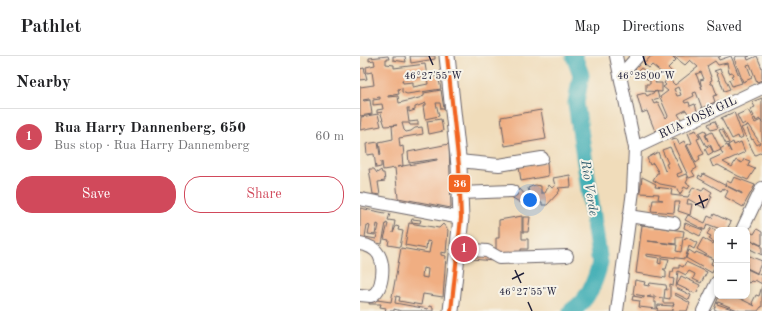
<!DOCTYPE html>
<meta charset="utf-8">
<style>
body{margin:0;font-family:"Old Standard TT",serif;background:#f6f6f6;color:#202124}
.controls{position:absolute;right:12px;bottom:12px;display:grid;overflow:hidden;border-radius:8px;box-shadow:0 2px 6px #0003}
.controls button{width:36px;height:36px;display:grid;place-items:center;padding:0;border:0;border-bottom:1px solid #e0e0e0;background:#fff;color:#202124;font:20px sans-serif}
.you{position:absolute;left:170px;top:144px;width:14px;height:14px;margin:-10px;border:3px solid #fff;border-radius:50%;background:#1a73e8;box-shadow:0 0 0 6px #1a73e833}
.badge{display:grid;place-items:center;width:26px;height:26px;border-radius:50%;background:#d1495b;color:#fff;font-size:13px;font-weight:700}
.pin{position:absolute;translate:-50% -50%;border:2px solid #fff;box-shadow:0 1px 4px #0006}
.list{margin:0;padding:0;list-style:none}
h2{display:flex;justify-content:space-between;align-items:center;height:52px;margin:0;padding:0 16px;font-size:17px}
h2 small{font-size:13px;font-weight:400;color:#757577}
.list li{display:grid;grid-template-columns:26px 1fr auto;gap:12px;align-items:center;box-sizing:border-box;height:56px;padding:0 16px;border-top:1px solid #e0e0e0}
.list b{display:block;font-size:15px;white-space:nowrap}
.list p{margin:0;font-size:13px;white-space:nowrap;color:#757577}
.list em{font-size:13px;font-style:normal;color:#757577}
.actions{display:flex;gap:8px;padding:12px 16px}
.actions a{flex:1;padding:9px 0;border:1px solid #d1495b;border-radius:16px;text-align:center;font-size:14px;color:#d1495b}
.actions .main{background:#d1495b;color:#fff}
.map{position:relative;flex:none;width:402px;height:255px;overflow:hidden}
header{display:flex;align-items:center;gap:24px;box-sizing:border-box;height:56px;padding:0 20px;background:#fff;border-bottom:1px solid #e0e0e0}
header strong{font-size:19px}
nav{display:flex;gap:22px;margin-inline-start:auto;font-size:14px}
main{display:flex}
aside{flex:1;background:#fff}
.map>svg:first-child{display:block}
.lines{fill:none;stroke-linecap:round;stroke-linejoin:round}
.river{stroke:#3aacb3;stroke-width:17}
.building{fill:#f0ae82;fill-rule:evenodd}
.minor-casing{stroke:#6a6367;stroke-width:14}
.major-casing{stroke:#6a6367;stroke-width:17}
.minor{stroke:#fff;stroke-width:12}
.major{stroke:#fff;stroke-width:15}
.bus-1-casing{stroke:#f7f3e8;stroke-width:7}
.bus-1{stroke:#f26522;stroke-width:4}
.ticks{fill:none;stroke:#22223b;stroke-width:1.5}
.labels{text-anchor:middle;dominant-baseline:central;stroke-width:4;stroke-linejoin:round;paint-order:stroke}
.street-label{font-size:12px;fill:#22223b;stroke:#f7f3e8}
.water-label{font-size:13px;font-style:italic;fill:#2c596b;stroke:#f7f3e8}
.ticks-label{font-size:10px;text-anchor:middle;fill:#22223b;stroke:#f7f3e8;stroke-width:4;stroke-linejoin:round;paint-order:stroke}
.line-badge{stroke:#f7f3e8;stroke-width:1.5}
.badge-label{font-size:11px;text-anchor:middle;font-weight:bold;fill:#fff}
</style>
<header>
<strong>Pathlet</strong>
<nav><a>Map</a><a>Directions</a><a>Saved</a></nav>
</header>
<main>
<aside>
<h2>Nearby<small></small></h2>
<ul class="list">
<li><span class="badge">1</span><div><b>Rua Harry Dannenberg, 650</b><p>Bus stop · Rua Harry Dannemberg</p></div><em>60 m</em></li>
</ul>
<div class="actions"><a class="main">Save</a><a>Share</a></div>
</aside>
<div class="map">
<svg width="402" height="255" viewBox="0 0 402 255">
<rect width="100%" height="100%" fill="#f7f3e8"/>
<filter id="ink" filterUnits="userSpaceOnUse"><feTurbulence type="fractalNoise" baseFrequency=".025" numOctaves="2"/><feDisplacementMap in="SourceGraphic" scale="8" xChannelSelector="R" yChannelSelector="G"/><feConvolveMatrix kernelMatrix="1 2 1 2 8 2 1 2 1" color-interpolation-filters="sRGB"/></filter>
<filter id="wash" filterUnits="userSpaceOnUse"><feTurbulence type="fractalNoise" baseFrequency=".012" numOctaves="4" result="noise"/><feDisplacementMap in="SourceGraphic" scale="16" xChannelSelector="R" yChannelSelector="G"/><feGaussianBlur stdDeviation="0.9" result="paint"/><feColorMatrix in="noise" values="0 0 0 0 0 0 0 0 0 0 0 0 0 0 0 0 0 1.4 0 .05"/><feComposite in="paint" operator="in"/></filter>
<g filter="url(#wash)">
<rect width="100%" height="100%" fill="#f0dcba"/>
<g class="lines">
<path class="river" d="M211,255c17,-10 24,-29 29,-48l-24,-160 5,-28 -7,-19"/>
</g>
<g id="blocks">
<g class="building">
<path d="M28,0l1,3h-3v5l8,1v3l31,-4 2,12 -25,4 1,3 10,-1v5l15,-3 -1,-7 11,-1 3,13 -34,5 -5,-2v-4l-4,1 1,5 -11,2v1l10,-1 1,7 20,-5 5,-2v-3l17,-3 3,19h-3l-1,-6h-4l3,13 -14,3 -2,-13 3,-1v-2l-11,4v3l-6,2v-4h-2l2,14 9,-1v4h-8l-1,-2h-7l2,7 2,2 5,-1 4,-3 7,-1 1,7 -24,4 1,9 3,-1 1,9h-2l1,11 -6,1 40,-7v-1l-28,4 -1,-11 41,-8 2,64 -53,-10 -3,-30 -12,2 -1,-8h-1v5l-5,1 -2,-14 -7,1 -1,-11 12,-2 2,13h1l-2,-13 14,-3 -1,-13 5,-1 -12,1 -4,-12 1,-2 -5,1v-3l6,-1 -1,-5 -9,1v-5l7,-1v-2l-17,3 1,1 6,-1 2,14 -12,2v-29l14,-2 -2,-13 -5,1 -1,-6 9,-2 -1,-5 -5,1v-3z"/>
<path d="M33,0h12l1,6 -13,-2z"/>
<path d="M50,0h25v3l-24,4z"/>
<path d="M291,0h21l4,4 -8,8 5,5 -5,5 7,7 23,-18 -8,-7 -5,5 -12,-9h48l-3,2 1,2 12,-4 11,27 -10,3 -3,-6 4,-2 -2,-2 2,-1 -1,-3 -3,1 -2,-10 -9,2 -3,-4 -8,5 5,14 -2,1 1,3h2l4,11 -4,1 2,6 -13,6 -6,-16 -3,1 1,3 -10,5 1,2 4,-1 1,4 5,-2 2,7 -8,4 -3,-5 -8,4 3,5 -26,12 -8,-20 -5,2 -5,-18 8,-2 2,3 10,-5 2,7 -7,2 2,4 4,-2 8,16 2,-2 -8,-19 8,-6 -5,-4 3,-2 -2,-2 4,-5 -16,-13 -3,3 -5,-4zM341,16l3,7 -4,1 2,9 -6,-15zM318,31l3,8 -4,1 -3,-7z"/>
<path d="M377,0h13l-3,1 1,3 9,-4 5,12v12l-5,2 -7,-18 -3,1 5,13 -9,4 -9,-24z"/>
<path d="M4,12l3,11 -7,1v-11z"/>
<path d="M281,12l16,11 -2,4h7v9l-16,-1v-7h4v-3l-13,-9z"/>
<path d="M360,13l10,20 -6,2 -4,-11h-2l1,-1 -2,-6 -3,-2z"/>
<path d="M402,42v25l-2,-4 -4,2 -1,-3 -2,1 2,4 6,-3 1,3v29l-7,3 -14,-27 5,-2 6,14 1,-1 4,6 3,-2 -12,-18 -2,1 -1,-3 -3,2 -5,-10 11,-5 4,7 2,-1 -4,-7 5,-2 -3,-5z"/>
<path d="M181,54l5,29 -41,7 -4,-29z"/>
<path d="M374,56l9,25 -4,2 -1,-3 -6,3 -11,-21z"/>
<path d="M18,58l3,12 -21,4 1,-13z"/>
<path d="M81,63l2,12 -14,3 -2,-13z"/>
<path d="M355,65l3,7 -7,2 -3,-6z"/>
<path d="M362,73l7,14 -3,1 -7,-14z"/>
<path d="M336,74l4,8 -3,1 7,15 -5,2 1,4 -4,3 -9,-18 5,-2 -4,-10z"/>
<path d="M345,74l2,4 -2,1 3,6 -2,-6 6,-3 9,18 -7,3 -4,-9 -4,2 -7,-13z"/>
<path d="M317,83l2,5 5,-3 13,27 -5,3 3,5 -6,2 -15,-32 -2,-6z"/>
<path d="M373,86l1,3 7,-3 4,10 -22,10 9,5 4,-7 6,3 2,-4 6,2 -2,5 7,3 -7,11 -10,-4 -20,-11 -5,2 -3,-7 13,-6 -3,-5 7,-4 4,7 -3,-7z"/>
<path d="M350,90l3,6 -5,3 -3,-6z"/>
<path d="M310,91l12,25 -5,2 1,3 8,-3 2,5 -2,4 4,2 -2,4 -4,-2 -4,8 -4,-8 -16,-3 -7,-4 4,-7h2l-6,-10 -3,2 -3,-7 11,-6 7,19 3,-3 -2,-4 2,-1 -6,-13z"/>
<path d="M187,106l1,14 -27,5 -2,-14z"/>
<path d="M9,113h5l3,4 4,-3 1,3h2l1,8 -7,1 2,13 -7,-1z"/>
<path d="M343,118l39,20v-1l-17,-8 2,-4 4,2 3,-6 21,8 -12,22 -18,-10 3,-6 -5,-3 -2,3 -23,-13 1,-3 3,2z"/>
<path d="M210,119l1,12 -13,1 2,2 -2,3 -11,12h-5v-3h-4l-5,2v3h-5l-17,-10 5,-6 2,1 2,-3 6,7 4,-1 -2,-7 7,-3 6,1v7h4l4,-8 3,3 3,-2 -2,-8z"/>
<path d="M282,121l14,7 -1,3 17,2 -1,6 17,2 5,-10 9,4 2,-4 8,5 -2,3 2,1 -6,13 -18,-10 -1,5h5l-2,11 -12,-4 2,-9h-5l-1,11 -23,-2 2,-11h10l-5,-1 1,-5 -19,-1z"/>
<path d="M0,152l30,6 -2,6 7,1 -2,12 3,-7 3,1 -1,3 5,1 -3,16 -12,-2 1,-5 -5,-1 4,-15 -2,-1 -4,21 -22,-4zM17,168l2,1 -3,14 -11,-2 2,-12 3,1 -2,8 7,1z"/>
<path d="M354,158l17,8 -3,5 7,3h-12l-16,-6 -2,6 -20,-10 3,-5 17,8 3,-7 4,2z"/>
<path d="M162,160v23h6v10h-7v4h-25v-15h3v-18z"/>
<path d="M163,161h7l-2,15h-5z"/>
<path d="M52,163l9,1 -1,3 -9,-1z"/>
<path d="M49,167l30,5 4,-4 5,6 -2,23 -5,-1v3l5,1 -3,41 -20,-3 -2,11 -22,-4 1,-4 -4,-1 -1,7 33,6 1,-3 4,1v4h-32l-7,-2v2h-9l1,-3 -6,-1 1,-3h-12l1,-5 21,3 10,-54 28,5 2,-11 -4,-1 -1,8 -21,-4zM63,212l5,1 -1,9 -5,-1z"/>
<path d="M325,167l18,7 -3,6 -16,-8z"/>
<path d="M282,169l42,6 -1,6h-7v7l-28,-3 29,4 -1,6 5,1 2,-14 2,2 1,-3 11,6 -3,6 -5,-3 -4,13 -39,-5v2l13,2 -1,5 3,1v-6l8,1 -3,10h-3l3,2v7l-30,-5z"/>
<path d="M351,172l6,3v30l-20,-12 6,-11 10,6 1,-2 -5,-3 2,-3 -4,-2z"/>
<path d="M397,173l5,3v12l-1,1 -14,-7 3,-6 4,2z"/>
<path d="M391,185l11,5v9l-14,-7z"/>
<path d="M329,194l6,4 1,-2 17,7 -2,5 4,2 -3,7 -26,-15z"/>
<path d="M113,196l15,1 6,8 -22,-2z"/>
<path d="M387,199l15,6 -5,12 -10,-5z"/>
<path d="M326,206l21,10 -6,11 -8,-4 2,-5 -6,-3 -3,4 -8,-4 -2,17 15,7 -2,5 -14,-7v2l15,8 -3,8h-14v-3l-1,3h-15l1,-6 15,1 1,-3h-11v-5l-9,-1v-2l-7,2 7,1v4h2v7l-17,-2 1,-6 -8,-1 1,-4 11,2v-2l-11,-2 2,-14 10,2 -1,3 5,1 1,-3 16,2 1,5 -2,-1 -1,9 6,1v-14l3,1 1,-7 -4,-1 1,-6h2l1,-4h5v-3l4,2z"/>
<path d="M387,213l13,6 2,-4v13l-7,-4 -1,2 -3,-1 -2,2 -2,-1z"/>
<path d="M321,220l19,9 -3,7 -3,1 -17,-8z"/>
<path d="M402,230v21h-1l-3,4h-18l-22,-9 -1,2 21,7h-20l-4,-2 5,-13h16l20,10 -3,-3 4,-8 3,1z"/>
</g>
</g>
</g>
<g filter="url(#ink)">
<use href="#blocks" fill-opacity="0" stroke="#6a6367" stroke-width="1"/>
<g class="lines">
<defs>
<g id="minor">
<path d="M256,0l19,92 -2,43 -16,120"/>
<path d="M261,19l17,-19"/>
<path d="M275,92l127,-60"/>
<path d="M99,105l40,4 43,-7"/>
<path d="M100,137l52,-2"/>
<path d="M0,143l101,19"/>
<path d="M269,160l45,7"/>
<path d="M382,174l20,-42"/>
<path d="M0,188c7,1 15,4 19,11 6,11 4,36 -8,41l-11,-1"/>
<path d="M98,193l29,2 12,7 68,-2"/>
<path d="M343,255l14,-29"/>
</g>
<path id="major" d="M87,0l12,110 2,52 -10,93"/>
</defs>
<use href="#minor" class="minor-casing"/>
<use href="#major" class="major-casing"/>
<use href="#minor" class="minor"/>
<use href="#major" class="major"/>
<defs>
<path id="bus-1" d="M87,0l12,110 2,52 -10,93"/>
</defs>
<use href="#bus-1" class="bus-1-casing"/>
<use href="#bus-1" class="bus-1"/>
</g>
</g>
<path class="ticks" d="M69,0l4,9M283,0l3,9M339,139l5,13M335,149l13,-6M155,214l6,13M152,223l12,-6M168,246l4,9"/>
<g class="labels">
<g class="street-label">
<text transform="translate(338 62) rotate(-25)">RUA JOSÉ GIL</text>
</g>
<g class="water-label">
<text transform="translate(229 132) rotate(81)">Rio Verde</text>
</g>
</g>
<g class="ticks-label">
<text x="286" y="23">46°28'00"W</text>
<text x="73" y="23">46°27'55"W</text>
<text x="168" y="239">46°27'55"W</text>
</g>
<rect class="line-badge" x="88" y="118" width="23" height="19" rx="4" fill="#f26522"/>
<g class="badge-label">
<text x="100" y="131">36</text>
</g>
</svg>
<div class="controls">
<button>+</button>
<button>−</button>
</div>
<div class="you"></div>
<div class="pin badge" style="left:104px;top:193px">1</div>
</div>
</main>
